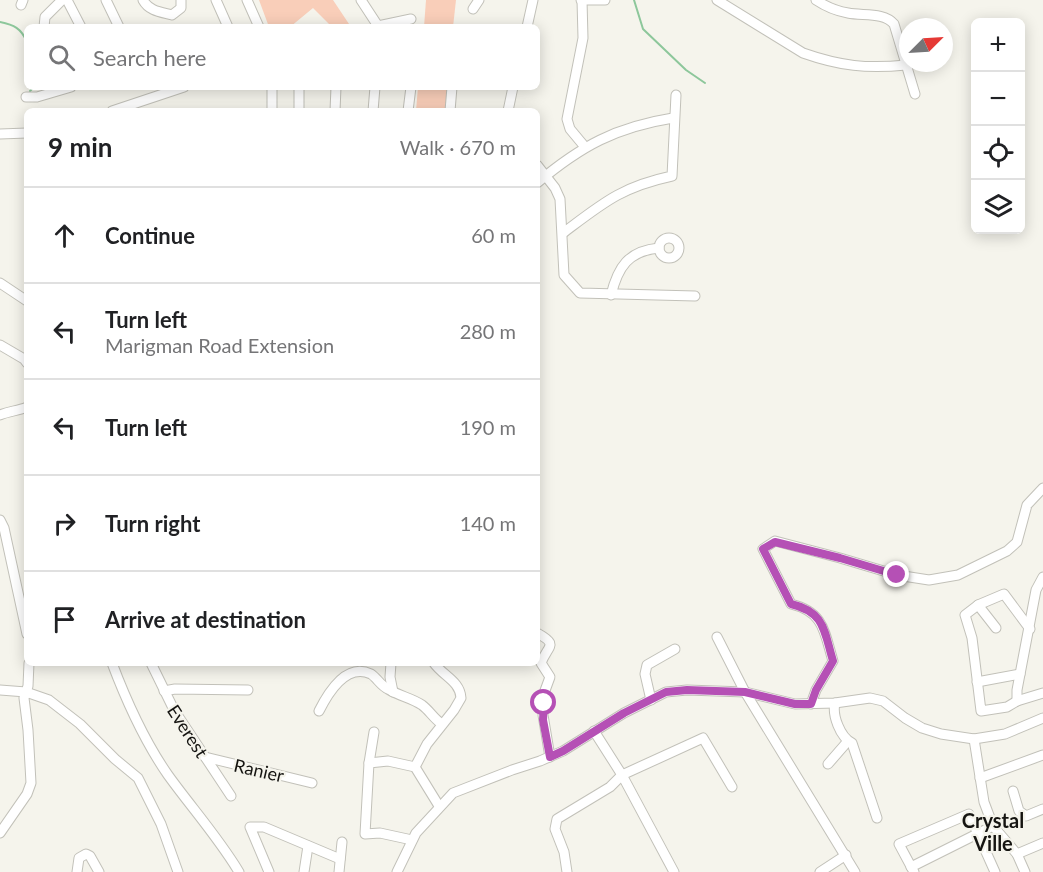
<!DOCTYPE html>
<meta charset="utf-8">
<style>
body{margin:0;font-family:Lato,sans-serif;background:#f2f2f2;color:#202124}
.controls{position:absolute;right:18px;top:18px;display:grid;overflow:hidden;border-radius:9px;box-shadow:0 3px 15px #0003}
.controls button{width:54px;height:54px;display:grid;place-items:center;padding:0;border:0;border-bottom:2px solid #e0e0e0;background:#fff;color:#202124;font:30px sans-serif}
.compass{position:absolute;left:899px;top:18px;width:54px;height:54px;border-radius:50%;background:#fff;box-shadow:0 3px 15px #0003;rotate:66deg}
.stop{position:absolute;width:18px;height:18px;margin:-14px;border:4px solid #b550b5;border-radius:50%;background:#fff}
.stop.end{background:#b550b5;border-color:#fff;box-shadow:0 2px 6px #0008}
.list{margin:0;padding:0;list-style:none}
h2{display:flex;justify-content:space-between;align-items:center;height:78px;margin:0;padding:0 24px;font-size:26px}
h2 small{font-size:20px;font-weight:400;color:#757577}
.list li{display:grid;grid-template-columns:39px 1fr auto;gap:18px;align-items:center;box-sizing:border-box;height:96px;padding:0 24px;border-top:2px solid #e0e0e0}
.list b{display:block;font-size:22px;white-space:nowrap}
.list p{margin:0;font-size:20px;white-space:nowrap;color:#757577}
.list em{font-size:20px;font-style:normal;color:#757577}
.icon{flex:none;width:33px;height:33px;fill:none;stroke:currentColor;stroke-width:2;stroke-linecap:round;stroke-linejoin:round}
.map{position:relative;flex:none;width:1043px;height:872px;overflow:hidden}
.search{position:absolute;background:#fff;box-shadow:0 3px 15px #0003;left:24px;top:24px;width:516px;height:66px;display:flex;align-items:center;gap:15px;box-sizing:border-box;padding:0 21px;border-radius:9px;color:#757577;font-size:22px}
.panel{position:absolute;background:#fff;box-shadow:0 3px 15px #0003;left:24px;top:108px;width:516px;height:558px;border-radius:9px}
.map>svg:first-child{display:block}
.green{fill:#f9ceb9}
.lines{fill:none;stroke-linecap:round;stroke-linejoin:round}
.stream{stroke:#8dc79b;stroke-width:2}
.minor-casing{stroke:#c2c1b9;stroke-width:11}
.minor{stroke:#fff;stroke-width:9}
.route{stroke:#b550b5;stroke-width:8}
.labels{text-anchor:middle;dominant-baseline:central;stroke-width:4.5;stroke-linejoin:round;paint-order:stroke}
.street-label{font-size:18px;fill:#151411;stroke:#f5f4ec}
.neighbourhood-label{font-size:20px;font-weight:bold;fill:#151411;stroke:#f5f4ec}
</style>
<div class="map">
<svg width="1043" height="872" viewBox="0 0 1043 872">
<rect width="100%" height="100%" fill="#f5f4ec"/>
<g class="green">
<path d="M259,0h74l18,27h-19l-19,-19 -23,19h-21z"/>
<path d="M426,0h30l-3,27h-29z"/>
<path d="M418,87h30l-3,24h-29z"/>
</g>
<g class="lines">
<g class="stream">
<path d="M634,0l9,29 43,41 19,13"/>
<path d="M0,22c14,3 21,6 27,20"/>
<path d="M30,91l4,-4"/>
</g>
<defs>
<g id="minor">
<path d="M67,0l14,27"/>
<path d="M106,0l13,27"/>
<path d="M143,0c6,11 18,12 29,15l9,-7v-8"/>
<path d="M216,0l12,27"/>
<path d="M247,0l12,27"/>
<path d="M361,0l17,26 33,-7"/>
<path d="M581,0h24"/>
<path d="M582,0l1,38 -16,81 3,10 15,18"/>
<path d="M717,0l86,53c37,13 64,16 103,12"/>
<path d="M816,0c9,6 20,11 32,13 15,3 36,-1 46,11l21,70"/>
<path d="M21,5l2,-5"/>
<path d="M473,9l6,-9"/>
<path d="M44,27l1,-10 17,-17"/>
<path d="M527,27l6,-27"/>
<path d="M272,87v24"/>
<path d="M299,87v24"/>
<path d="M26,97h11l34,-10"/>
<path d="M112,111l72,-24"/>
<path d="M335,111l1,-24"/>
<path d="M373,111l2,-24"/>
<path d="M408,111l3,-24"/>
<path d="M450,111l2,-24"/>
<path d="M508,111l5,-24"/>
<path d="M0,134l27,-1"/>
<path d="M537,165l18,23 5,11 4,76 16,18 115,3"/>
<path d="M537,183c44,-37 79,-56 136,-65"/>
<path d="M563,233c40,-30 58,-46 109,-57l4,-81"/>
<circle cx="669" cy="248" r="10"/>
<path d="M0,283l27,18"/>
<path d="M611,295c7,-28 17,-44 48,-47"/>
<path d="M0,345l24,14 3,4"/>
<path d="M0,415c9,-4 18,-4 27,-8"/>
<path d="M0,520l4,8 23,106"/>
<path d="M978,605l18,23"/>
<path d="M1030,629l-26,-35 -26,11 -13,10 7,23 9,73 26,-4 10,-6 26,-8"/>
<path d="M537,633c22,12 11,12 4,30l9,14 -7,19v19l7,42"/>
<path d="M717,637l28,55 110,180"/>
<path d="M112,663c14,37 33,79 56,112 23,32 50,62 71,97"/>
<path d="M151,663l23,47 57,86"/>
<path d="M391,663l-1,14 3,15"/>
<path d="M977,682l43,-8"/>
<path d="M0,690l26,2 23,8 31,24 35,35 23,19 23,46 17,48"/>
<path d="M164,691l11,-2 73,1"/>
<path d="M651,700l-6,-26 2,-9 28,-16"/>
<path d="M1017,701v-11l19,-100 7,-13"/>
<path d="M835,703c-3,12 5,34 17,40l25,75"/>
<path d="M811,704l5,-14 17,-29c-9,-30 -9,-49 -42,-57l-28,-55 12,-8 65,17 57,17 32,5 29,-5 49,-24 10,-9 10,-37 16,-17"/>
<path d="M319,711c9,-18 27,-49 52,-37 6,4 10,12 17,15 11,7 24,9 34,16 8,6 12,14 20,19"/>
<path d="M594,731l28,44 52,97"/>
<path d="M374,732l-5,31 -4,71 15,-1 32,7"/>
<path d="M974,739l10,63 9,24 24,28 8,18"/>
<path d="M205,757l107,26"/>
<path d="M369,763l19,-2 27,6 24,39"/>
<path d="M828,764l20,-23"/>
<path d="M415,767l12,-23 27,-34 7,-12c-1,-17 -18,-22 -27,-35"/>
<path d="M980,778l63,-23"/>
<path d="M1013,791l6,20 7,5 17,-7"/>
<path d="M0,833l27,-39 4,-11 -3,-53 -4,-32 4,-12 1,-23"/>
<path d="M1017,854l26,-11"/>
<path d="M911,867l82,-41"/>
<path d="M77,872l2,-14 7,-4 4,2 9,16"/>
<path d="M269,872l-19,-45h14l76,32"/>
<path d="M304,872l4,-26"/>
<path d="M339,872l3,-30"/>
<path d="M397,872l19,-39 37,-40 59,-23 28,-9 23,-10 61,-38 42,-21 21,-2 58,2 50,12 40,-1 35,-5 13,3 22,17 17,10 19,6 33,5 31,-5 38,-16"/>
<path d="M567,872l-3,-20 -9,-23 2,-10 53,-32 12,-12 81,-37 29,49"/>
<path d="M820,872l26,-17"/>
<path d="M914,872l-15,-28 70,-30 26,58"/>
</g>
</defs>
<use href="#minor" class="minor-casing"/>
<use href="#minor" class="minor"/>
</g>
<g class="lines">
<path class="route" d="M544,703l-1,17 7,37 13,-6 61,-38 42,-21 21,-2 58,2 50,12h16l5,-14 17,-29c-9,-30 -8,-49 -42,-57l-28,-55 12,-7 65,16 57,17"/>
</g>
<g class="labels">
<g class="street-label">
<text transform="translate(188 731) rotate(57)">Everest</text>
<text transform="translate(259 770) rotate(13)">Ranier</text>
</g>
<g class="neighbourhood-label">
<text x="993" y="820">Crystal<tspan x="993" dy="23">Ville</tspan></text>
</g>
</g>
</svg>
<div class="controls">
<button>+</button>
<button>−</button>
<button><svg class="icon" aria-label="locate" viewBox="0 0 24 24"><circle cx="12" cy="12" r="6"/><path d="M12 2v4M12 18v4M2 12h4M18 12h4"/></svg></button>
<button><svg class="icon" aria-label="layers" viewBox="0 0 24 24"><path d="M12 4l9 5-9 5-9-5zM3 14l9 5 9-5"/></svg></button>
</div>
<svg class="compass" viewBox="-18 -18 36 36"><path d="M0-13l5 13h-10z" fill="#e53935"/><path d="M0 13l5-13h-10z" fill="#757577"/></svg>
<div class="stop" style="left:544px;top:703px"></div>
<div class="stop end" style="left:897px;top:575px"></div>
<div class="search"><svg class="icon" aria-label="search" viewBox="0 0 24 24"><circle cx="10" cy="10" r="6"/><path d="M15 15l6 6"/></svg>Search here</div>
<section class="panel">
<h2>9 min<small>Walk · 670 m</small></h2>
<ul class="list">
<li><svg class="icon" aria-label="ahead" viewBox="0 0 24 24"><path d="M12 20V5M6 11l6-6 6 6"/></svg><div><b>Continue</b></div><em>60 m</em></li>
<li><svg class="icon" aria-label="left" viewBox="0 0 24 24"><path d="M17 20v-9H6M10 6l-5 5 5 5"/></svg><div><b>Turn left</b><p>Marigman Road Extension</p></div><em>280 m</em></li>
<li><svg class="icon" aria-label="left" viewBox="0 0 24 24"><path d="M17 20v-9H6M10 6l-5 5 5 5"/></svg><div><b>Turn left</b></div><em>190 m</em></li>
<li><svg class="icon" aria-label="right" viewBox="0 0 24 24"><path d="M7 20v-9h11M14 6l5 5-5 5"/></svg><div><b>Turn right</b></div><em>140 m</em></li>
<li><svg class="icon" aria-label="arrive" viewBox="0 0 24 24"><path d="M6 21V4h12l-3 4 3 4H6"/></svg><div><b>Arrive at destination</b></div></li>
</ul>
</section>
</div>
